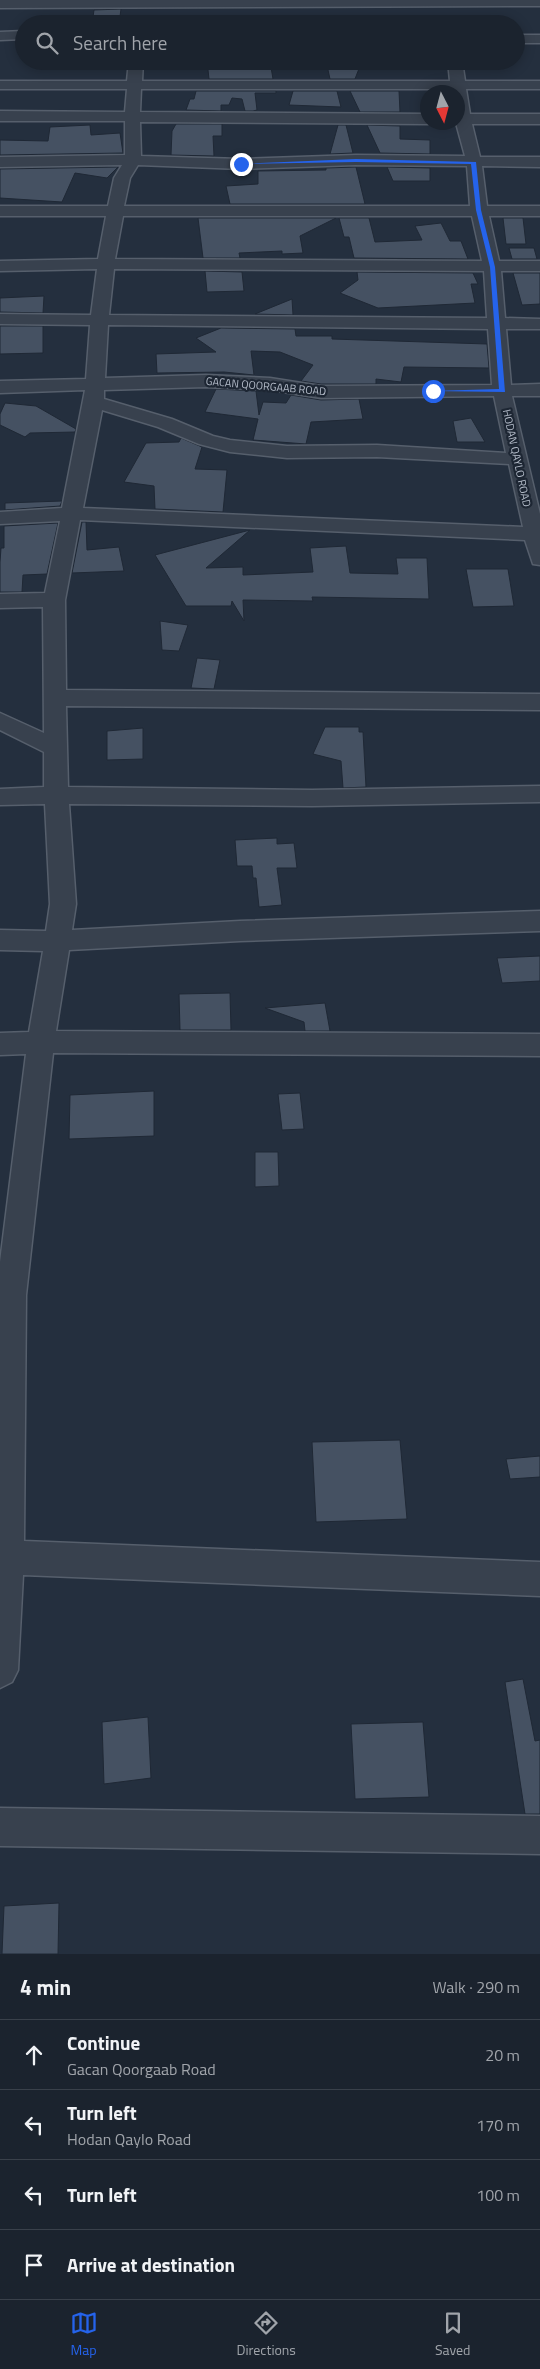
<!DOCTYPE html>
<meta charset="utf-8">
<style>
body{margin:0;font-family:"Titillium Web",sans-serif;background:#242b36;color:#f1f3f6}
.compass{position:absolute;left:420px;top:85px;width:45px;height:45px;border-radius:50%;background:#1b232e;box-shadow:0 2px 12px #0003;rotate:174deg}
.stop{position:absolute;width:15px;height:15px;margin:-11px;border:4px solid #2563eb;border-radius:50%;background:#fff}
.stop.end{background:#2563eb;border-color:#fff;box-shadow:0 1px 5px #0008}
.list{margin:0;padding:0;list-style:none}
h2{display:flex;justify-content:space-between;align-items:center;height:65px;margin:0;padding:0 20px;font-size:21px}
h2 small{font-size:16px;font-weight:400;color:#a0a4aa}
.list li{display:grid;grid-template-columns:32px 1fr auto;gap:15px;align-items:center;box-sizing:border-box;height:70px;padding:0 20px;border-top:1px solid #39404a}
.list b{display:block;font-size:19px;white-space:nowrap}
.list p{margin:0;font-size:16px;white-space:nowrap;color:#a0a4aa}
.list em{font-size:16px;font-style:normal;color:#a0a4aa}
.icon{flex:none;width:28px;height:28px;fill:none;stroke:currentColor;stroke-width:2;stroke-linecap:round;stroke-linejoin:round}
.map{position:relative;flex:none;width:540px;height:1954px;overflow:hidden}
.search{position:absolute;background:#1b232e;box-shadow:0 2px 12px #0003;left:15px;right:15px;top:15px;height:55px;display:flex;align-items:center;gap:12px;box-sizing:border-box;padding:0 18px;border-radius:28px;color:#a0a4aa;font-size:19px}
.sheet{height:345px;background:#1b232e}
nav{display:flex;justify-content:space-around;align-items:center;box-sizing:border-box;height:70px;border-top:1px solid #39404a;background:#1b232e;font-size:14px;color:#a0a4aa}
nav a{display:grid;justify-items:center;gap:2px}
nav .on{color:#2563eb}
.map>svg:first-child{display:block}
.building{fill:#455162;stroke:#1f2835}
.lines{fill:none;stroke-linecap:round;stroke-linejoin:round}
.minor-casing{stroke:#565f6c;stroke-width:3}
.minor{fill:#38414e;fill-rule:evenodd}
.route{fill:#2563eb}
.labels{text-anchor:middle;dominant-baseline:central;stroke-width:4.5;stroke-linejoin:round;paint-order:stroke}
.far-street-label{font-size:11px;fill:#b4bcc9;stroke:#1d2633}
</style>
<div class="map">
<svg width="540" height="1954" viewBox="0 0 540 1954">
<rect width="100%" height="100%" fill="#242f3e"/>
<g class="building">
<path d="M121,9l-2,15h-27l2,-14z"/>
<path d="M217,16h29l1,8h-28z"/>
<path d="M86,61h28l-1,6h-28z"/>
<path d="M207,61h63l3,18h-64z"/>
<path d="M326,61h36l-7,18h-25z"/>
<path d="M196,91h80v2h-21l2,17 -4,1h-8l-3,-12 -10,-1 -3,7h-8v6l-35,-1 4,-11h4z"/>
<path d="M293,91h44l4,16 -52,-2z"/>
<path d="M350,91h49l1,21h-40z"/>
<path d="M176,124h46v12h-9l1,20 -43,-1 1,-24z"/>
<path d="M90,125l1,10 29,-2 3,20 -123,2v-15l48,1 2,-14z"/>
<path d="M338,125h8l7,28 -23,1z"/>
<path d="M367,125l33,1v13l30,1v14l-50,-1z"/>
<path d="M118,167l-11,11 -32,-5 -13,29 -62,-4v-29z"/>
<path d="M356,167l9,37h-135l-4,-18 32,-2v-13l68,-1v-2z"/>
<path d="M387,167l43,1v13h-37z"/>
<path d="M198,218h138l-36,18 3,17 -21,1v-3l-43,2 1,5h-37z"/>
<path d="M339,218h30l6,24 47,-2 -7,-14 26,-3 9,18h11l7,18 -114,-1 -5,-21h-5z"/>
<path d="M503,218h20l3,26h-20z"/>
<path d="M509,248h25l3,11h-25z"/>
<path d="M205,271l37,1 2,19 -37,1z"/>
<path d="M357,272l116,1 5,11h-7l4,19 -97,5 -38,-15 18,-13z"/>
<path d="M513,273h27v31l-18,1z"/>
<path d="M44,296l-1,17 -43,-1v-14z"/>
<path d="M292,299l1,16 -38,-1z"/>
<path d="M0,326h43v27l-43,1z"/>
<path d="M221,328l74,1 1,7h36v3l155,5 2,24 -85,-1 -3,15 -25,-3v5h-55l-20,-3 12,-16 -33,-13 -29,-1 3,24 -30,-3 -67,1 -1,-19 60,-2 -20,-14z"/>
<path d="M216,389l40,2 3,24 4,-13 23,1 5,-8 30,5 38,-1 4,20 -52,3 -5,22 -53,-4 5,-21 -53,-7z"/>
<path d="M5,403l31,3 40,23 -1,3 -45,1 -5,4 -25,-12v-11z"/>
<path d="M471,418l14,24h-28l-4,-21z"/>
<path d="M181,438l21,9 -7,22 32,1 -4,42 -68,-3 -1,-23 -30,-4 22,-39 33,-1z"/>
<path d="M62,501l-2,5 -55,4v-7z"/>
<path d="M82,522h4l1,28 32,-3 5,24 -52,2z"/>
<path d="M58,523l-11,51 -24,1 -1,17h-22v-30l1,-14h3v-22z"/>
<path d="M250,530l-44,38 37,-1v8l70,-3 -3,-24 36,-2 4,27 48,1 -2,-16h31l2,41 -117,-2 1,4 -70,-1 1,21 -12,-20 -1,5h-45l-31,-51z"/>
<path d="M466,569h42l6,37 -41,1z"/>
<path d="M160,621l28,4 -9,26 -17,-1z"/>
<path d="M197,658l23,2 -6,29 -23,-1z"/>
<path d="M325,727h34v5h4l3,55 -23,1 -2,-27 -28,-7z"/>
<path d="M143,728v31l-36,1v-29z"/>
<path d="M277,838v6l17,-1 3,25h-20l5,37 -23,2 -3,-29h-3l-1,-12h-15l-2,-26z"/>
<path d="M540,956v25l-38,2 -5,-25z"/>
<path d="M230,993l1,37h-51l-1,-36z"/>
<path d="M325,1003l5,28h-25l-1,-9 -39,-14z"/>
<path d="M154,1091v45l-85,3 1,-44z"/>
<path d="M300,1093l4,36 -22,1 -4,-36z"/>
<path d="M255,1152h23l1,34 -24,1z"/>
<path d="M400,1440l7,79 -91,3 -4,-80z"/>
<path d="M540,1456v21l-30,2 -4,-20z"/>
<path d="M523,1679l12,62 5,-1v74h-15l-20,-132z"/>
<path d="M148,1717l3,61 -47,6 -2,-62z"/>
<path d="M423,1722l6,75 -74,2 -4,-75z"/>
<path d="M59,1903l-1,51h-56l2,-48z"/>
</g>
<g class="lines">
<defs>
<g id="minor">
<path d="M0,0h540v6l-540,2z"/>
<path d="M24,31v8l-24,1v-8z"/>
<rect x="516" y="35" width="24" height="8"/>
<path d="M129,61h14l-1,20h308l-2,-20h14l3,20h75v8h-74l4,25h70v10h-68l8,33h60v10l-58,-1 5,40h53v10h-51l10,45h41v10h-39l4,47 35,1v10h-34l5,56 29,-1v12h-28l28,118v51l-7,-1 -8,-24 -445,-20 -15,80 1,90 474,4v16l-474,-4 2,81 244,3 228,-4v16l-228,4 -243,-2 7,100 -4,26 168,-9 300,-10v20l-300,10 -171,9 -13,81 484,3v22l-487,-3 -27,242 -2,246 516,21v34l-517,-21 -5,95 -6,12 -12,6v-426l26,-208 -26,1v-22l29,-1 14,-81 -43,-1v-20l46,1 4,-27 -5,-100 -45,1v-16l44,-2v-35l-44,-22v-17l44,20 -1,-126 -43,1v-14l45,-1 15,-72 -60,3v-12l62,-4 23,-118 -85,3v-12l86,-2 4,-54 -90,-1v-10l91,1 6,-46 -97,2v-10l98,-2 8,-43h-106v-10h108l6,-28 8,-13 -122,2v-10l125,-2v-34h-125v-10l125,1 2,-23h-127v-8h127zM141,89h311v3h6v30h-4l2,1 9,33 -109,-1 -115,4 -100,-3 -1,-34 288,2 4,-2h-4v-8l-288,-2zM138,165l103,4 115,-4 111,1 3,40h-346l6,-28zM123,216h349l10,45 -367,-2zM114,269l370,2 3,47 -378,-3zM108,325l380,4 4,56 -171,1 -51,-8 -64,-3 -101,3zM206,387l64,3 51,8 173,-2 12,57 -129,-8 -90,1 -57,-6 -17,-4 -41,-17 -68,-20v-9zM102,410l56,17 41,17 31,8 57,6 90,-1 132,7 14,63 -440,-19z"/>
<path d="M0,1808l540,8v38l-540,-8z"/>
</g>
</defs>
<use href="#minor" class="minor-casing"/>
<use href="#minor" class="minor"/>
</g>
<path class="route" d="M356,159l120,3 5,48 14,57 10,125 -75,-1 69,-2 -9,-122 -14,-57 -5,-46 -115,-2 -117,2z"/>
<g class="labels">
<g class="far-street-label">
<text transform="translate(266 386) rotate(5)">GACAN QOORGAAB ROAD</text>
<text transform="translate(517 458) rotate(78)">HODAN QAYLO ROAD</text>
</g>
</g>
</svg>
<svg class="compass" viewBox="-18 -18 36 36"><path d="M0-13l5 13h-10z" fill="#e53935"/><path d="M0 13l5-13h-10z" fill="#a0a4aa"/></svg>
<div class="stop" style="left:433px;top:391px"></div>
<div class="stop end" style="left:241px;top:164px"></div>
<div class="search"><svg class="icon" aria-label="search" viewBox="0 0 24 24"><circle cx="10" cy="10" r="6"/><path d="M15 15l6 6"/></svg>Search here</div>
</div>
<section class="sheet">
<h2>4 min<small>Walk · 290 m</small></h2>
<ul class="list">
<li><svg class="icon" aria-label="ahead" viewBox="0 0 24 24"><path d="M12 20V5M6 11l6-6 6 6"/></svg><div><b>Continue</b><p>Gacan Qoorgaab Road</p></div><em>20 m</em></li>
<li><svg class="icon" aria-label="left" viewBox="0 0 24 24"><path d="M17 20v-9H6M10 6l-5 5 5 5"/></svg><div><b>Turn left</b><p>Hodan Qaylo Road</p></div><em>170 m</em></li>
<li><svg class="icon" aria-label="left" viewBox="0 0 24 24"><path d="M17 20v-9H6M10 6l-5 5 5 5"/></svg><div><b>Turn left</b></div><em>100 m</em></li>
<li><svg class="icon" aria-label="arrive" viewBox="0 0 24 24"><path d="M6 21V4h12l-3 4 3 4H6"/></svg><div><b>Arrive at destination</b></div></li>
</ul>
</section>
<nav>
<a class="on"><svg class="icon" aria-label="map" viewBox="0 0 24 24"><path d="M3 6l6-2 6 2 6-2v14l-6 2-6-2-6 2zM9 4v14M15 6v14"/></svg>Map</a>
<a><svg class="icon" aria-label="directions" viewBox="0 0 24 24"><path d="M12 3l9 9-9 9-9-9zM9 14v-3h6M13 9l2 2-2 2"/></svg>Directions</a>
<a><svg class="icon" aria-label="saved" viewBox="0 0 24 24"><path d="M7 4h10v16l-5-4-5 4z"/></svg>Saved</a>
</nav>
